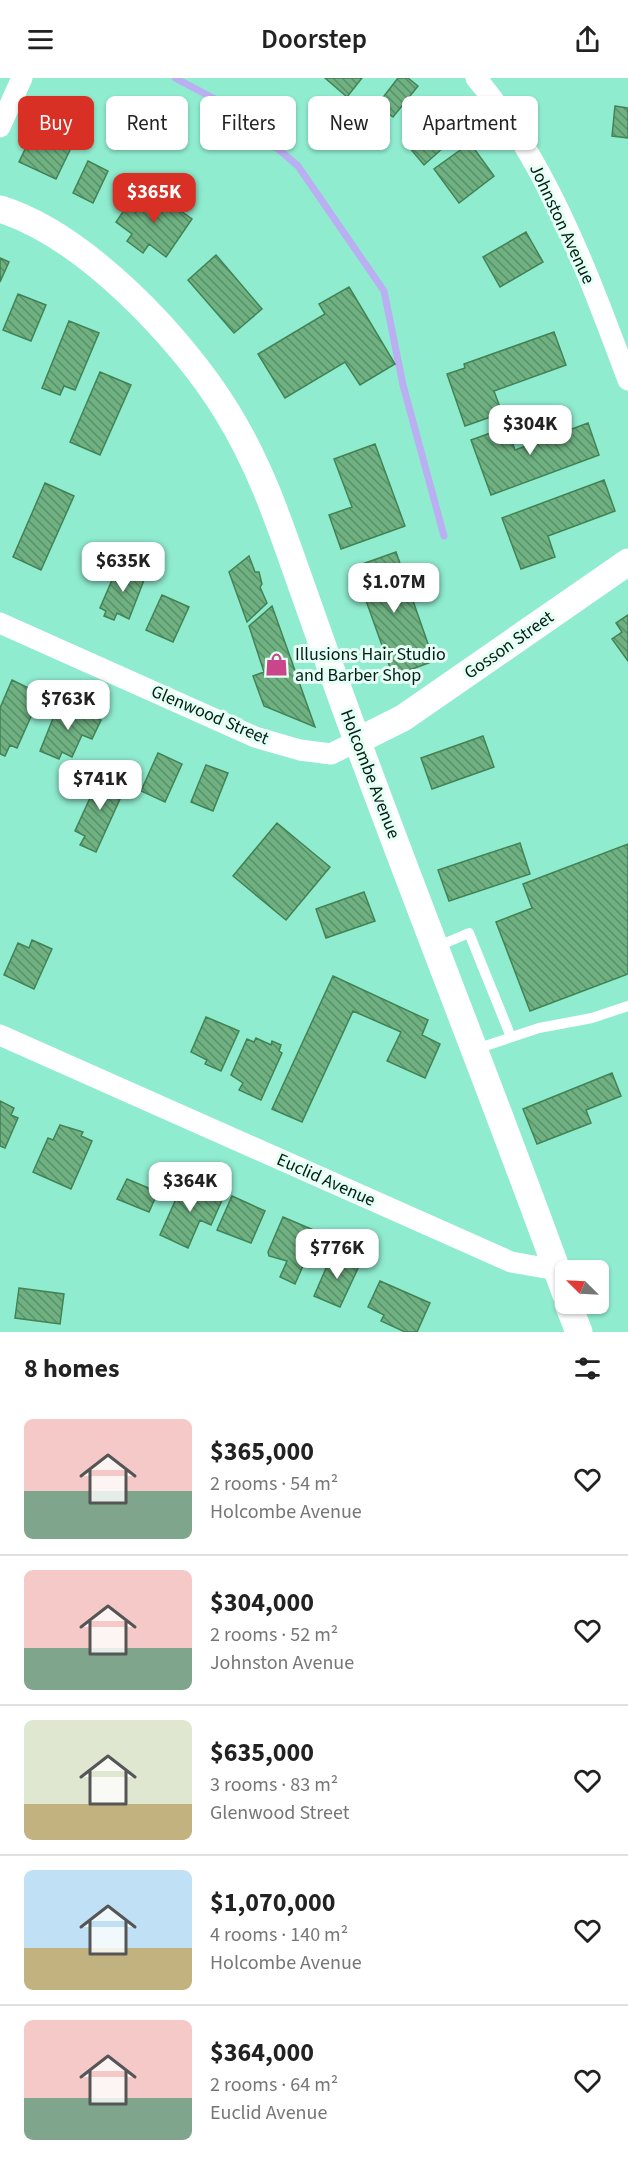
<!DOCTYPE html>
<meta charset="utf-8">
<style>
:root{--surface:#fff;--page:#f2f2f2;--text:#222;--muted:#767676;--line:#e0e0e0;--accent:#d93025}
body{margin:0;font-family:"Source Sans 3",sans-serif;background:var(--page);color:var(--text);height:100vh;display:flex;flex-direction:column;font-size:22px;white-space:nowrap}
*{box-sizing:border-box;margin:0}
p{font-size:20px;color:var(--muted)}
.icon{flex:none;width:33px;height:33px;fill:none;stroke:currentColor;stroke-width:2;stroke-linecap:round;stroke-linejoin:round}
.map{position:relative;height:1254px;overflow:hidden}
.details{display:flex;flex-direction:column;background:var(--surface);flex:1}
.details>*{flex:none}
.banner{position:absolute;left:18px;top:18px;width:592px;height:54px;display:flex;gap:12px}
.needle{width:39px;rotate:294deg}
.fabs{position:absolute;left:555px;top:1182px;display:grid;gap:12px}
.fabs a{display:grid;place-items:center;width:54px;height:54px;border-radius:9px;background:var(--surface);box-shadow:0 2px 4px #0004;font-size:30px}
.price{position:absolute;translate:-50% -51px;padding:0 14px;border-radius:12px;background:#fff;color:#222;font-size:20px;line-height:39px;filter:drop-shadow(0 2px 3px #0008)}
.price::after{content:'';position:absolute;left:50%;top:36px;width:18px;height:14px;margin-left:-9px;background:inherit;clip-path:polygon(0 0,100% 0,50% 100%)}
.price.current{background:var(--accent);color:#fff}
ul{padding:0;list-style:none}
li{display:flex;align-items:center;gap:18px;height:150px;padding:0 24px}
li+li{border-top:2px solid var(--line)}
li span{display:grid;place-items:center;flex:none;width:168px;height:120px;border-radius:9px;color:#555}
li>.icon{margin-inline-start:auto}
span .icon{width:72px;height:72px;fill:#fffc;stroke-width:1}
li b{font-size:26px}
h2{display:flex;justify-content:space-between;align-items:center;height:72px;padding:0 24px;font-size:26px}
.chip{padding:0 21px;border-radius:9px;background:var(--surface);box-shadow:0 2px 4px #0004;font-size:21px;line-height:54px}
.chip.current{background:var(--accent);color:#fff}
header{display:flex;justify-content:space-between;align-items:center;height:78px;padding:0 24px;background:var(--surface);font-size:27px;font-weight:600}
.map>svg:first-child{display:block}
.lines{fill:none;stroke-linecap:round;stroke-linejoin:round}
.stream{stroke:#baaff2;stroke-width:7}
.building{fill:url(#building-back-hatch);stroke:#428356;stroke-width:1.5}
.service{stroke:#fff;stroke-width:10}
.minor{stroke:#fff;stroke-width:21}
.tertiary{stroke:#fff;stroke-width:27}
.labels{text-anchor:middle;dominant-baseline:central;stroke-width:6;stroke-linejoin:round;paint-order:stroke}
.street-label{font-size:18px;fill:#021f17;stroke:#e5fff5}
.poi-label{font-size:18px;fill:#021f17;stroke:#e5fff5;text-anchor:start}
</style>
<header><svg class="icon" aria-label="menu" viewBox="0 0 24 24"><path d="M4 6h16M4 12h16M4 18h16"/></svg>Doorstep<svg class="icon" aria-label="share" viewBox="0 0 24 24"><path d="M12 15V3M7 8l5-5 5 5M5 13v7h14v-7"/></svg></header>
<div class="map">
<svg width="628" height="1254" viewBox="0 0 628 1254">
<defs>
<pattern id="building-back-hatch" width="6" height="6" patternUnits="userSpaceOnUse" patternTransform="scale(1.5)"><rect width="6" height="6" fill="#6fb181"/><path d="M-1 5l2 2M0 0l6 6M5-1l2 2" fill="none" stroke="#598f69"/></pattern>
</defs>
<rect width="100%" height="100%" fill="#90eccf"/>
<g class="lines">
<path class="stream" d="M175 0 228 28 298 88 384 213 403 307 444 458"/>
</g>
<path class="building" d="M325 0H362L347 19Z
M398 0H408L418 8 393 39 377 27Z
M438 22 464 51 424 87 404 63 431 39 426 33Z
M46 28 83 45 56 101 19 84Z
M615 28 628 30V60L612 58Z
M470 65 494 98 459 125 434 91Z
M88 83 108 93 93 125 73 115Z
M151 112 192 141 166 179 149 166 143 175 127 163 132 156 116 144 127 128 136 134Z
M526 154 543 184 500 209 483 179Z
M216 177 262 231 234 255 188 202Z
M0 180 9 184 0 204Z
M349 209 395 286 360 307 345 284 285 320 258 276 325 236 319 226Z
M18 216 46 227 31 263 3 252Z
M69 243 99 255 75 312 64 308 60 317 42 310Z
M554 254 566 287 494 313 502 335 465 348 447 296 465 290 464 286Z
M100 294 131 307 100 377 70 364Z
M588 345 599 377 491 417 471 362 507 349 515 372Z
M375 366 405 448 341 471 329 437 352 429 334 381Z
M604 402 615 433 548 458 555 479 521 491 502 440Z
M45 405 74 418 41 492 13 479Z
M396 474 434 583 393 598 354 489Z
M249 478 255 494H259L262 506 260 509 267 525 247 544 229 494Z
M122 486 146 497 129 541 117 535 114 542 104 538 106 533 100 530 116 493 119 494Z
M162 517 189 529 173 564 146 552Z
M272 528 315 649 264 628 253 598 264 594 249 548Z
M628 537V583L612 561 622 554 616 545Z
M12 602 41 616 17 670 10 667 5 678 0 676V630Z
M60 623 101 642 92 661 82 657 72 679 62 674 59 681 40 673Z
M483 658 494 689 432 711 421 680Z
M158 675 182 686 165 724 141 713Z
M206 687 228 695 213 733 191 724Z
M115 696 125 701 121 709 125 710 96 774 80 767 85 758 75 753 100 698 111 704Z
M277 745 330 789 286 842 233 798Z
M520 765 530 796 449 823 438 792Z
M628 766V896L530 933 496 844 532 830 523 806Z
M364 814 375 843 326 860 316 831Z
M32 862 52 871 34 911 4 897 18 865 29 870Z
M333 898 428 942 422 957 440 966 425 1000 387 983 401 954 353 933 302 1044 272 1031Z
M206 939 239 953 221 993 205 986 207 982 191 974Z
M256 960 271 967 272 963 281 967 279 973 282 975 261 1022 239 1012 243 1005 231 997 247 961 254 964Z
M612 995 621 1018 586 1032 591 1045 537 1066 523 1031Z
M0 1023 14 1030 11 1037 18 1040 5 1070 0 1068Z
M60 1047 83 1054 81 1058 92 1063 71 1111 33 1094 48 1060 53 1062Z
M127 1101 158 1114 149 1134 117 1121Z
M184 1103 223 1120 211 1147 200 1142 188 1170 160 1157Z
M232 1118 265 1133 251 1165 217 1152Z
M283 1139 318 1154 295 1206 280 1199 287 1183 269 1178 268 1174Z
M338 1176 360 1186 340 1229 314 1218 330 1181 335 1183Z
M380 1203 430 1225 417 1254H405L381 1243 384 1237 368 1229Z
M19 1210 64 1216 60 1246 15 1240Z"/>
<g class="lines">
<path class="service" d="M436 869 469 855 511 959
M476 971 539 950 592 940 628 928"/>
<path class="minor" d="M476 0C549 87 589 198 628 302
M0 49 22 0
M0 545 255 659 300 672 331 676 357 663
M0 957 511 1184 557 1192"/>
<path class="tertiary" d="M0 131C84 157 181 259 227 334 259 386 277 438 297 495 317 551 336 606 357 662 425 847 499 1031 566 1217
M357 663 403 640 628 484
M568 1226 579 1254"/>
</g>
<defs>
<symbol id="shop-bare" viewBox="-9 -9 18 18"><path d="M-5-2.5h2.3a2.7 3.5 0 0 1 5.4 0H5L5.5 6h-11ZM-1.5-2.5h3a1.5 2.3 0 0 0-3 0Z" fill="#ca468a" stroke="#e5fff5" stroke-width="2.5" paint-order="stroke"/></symbol>
</defs>
<g fill-rule="evenodd">
<use href="#shop-bare" x="260" y="570" width="33" height="33"/>
</g>
<g class="labels">
<g class="street-label">
<text transform="translate(562 146) rotate(65)">Johnston Avenue</text>
<text transform="translate(509 567) rotate(-35)">Gosson Street</text>
<text transform="translate(210 637) rotate(23)">Glenwood Street</text>
<text transform="translate(370 696) rotate(69)">Holcombe Avenue</text>
<text transform="translate(326 1102) rotate(24)">Euclid Avenue</text>
</g>
<g class="poi-label">
<text x="295" y="576">Illusions Hair Studio<tspan x="295" dy="21">and Barber Shop</tspan></text>
</g>
</g>
</svg>
<div class="fabs">
<a><svg class="needle" viewBox="-14 -14 28 28"><path d="M0-13l5 13h-10z" fill="#e53935"/><path d="M0 13l5-13h-10z" fill="#767676"/></svg></a>
</div>
<b class="price current" style="left:154px;top:146px">$365K</b>
<b class="price" style="left:530px;top:378px">$304K</b>
<b class="price" style="left:123px;top:515px">$635K</b>
<b class="price" style="left:394px;top:536px">$1.07M</b>
<b class="price" style="left:68px;top:653px">$763K</b>
<b class="price" style="left:100px;top:733px">$741K</b>
<b class="price" style="left:190px;top:1135px">$364K</b>
<b class="price" style="left:337px;top:1202px">$776K</b>
<div class="banner">
<a class="chip current">Buy</a>
<a class="chip">Rent</a>
<a class="chip">Filters</a>
<a class="chip">New</a>
<a class="chip">Apartment</a>
</div>
</div>
<section class="details">
<h2>8 homes<svg class="icon" aria-label="filters" viewBox="0 0 24 24"><path d="M4 7h16M4 17h16"/><circle cx="9" cy="7" r="2"/><circle cx="15" cy="17" r="2"/></svg></h2>
<ul>
<li><span style="background:linear-gradient(#f6c9c9 60%,#7fa58c 0)"><svg class="icon" aria-label="home" viewBox="0 0 24 24"><path d="M3 11l9-7 9 7M6 9v11h12V9"/></svg></span><div><b>$365,000</b><p>2 rooms · 54 m²</p><p>Holcombe Avenue</p></div><svg class="icon" aria-label="heart" viewBox="0 0 24 24"><path d="M12 20l-8-8c-3-5 5-10 8-4 3-6 11-1 8 4z"/></svg></li>
<li><span style="background:linear-gradient(#f6c9c9 65%,#7fa58c 0)"><svg class="icon" aria-label="home" viewBox="0 0 24 24"><path d="M3 11l9-7 9 7M6 9v11h12V9"/></svg></span><div><b>$304,000</b><p>2 rooms · 52 m²</p><p>Johnston Avenue</p></div><svg class="icon" aria-label="heart" viewBox="0 0 24 24"><path d="M12 20l-8-8c-3-5 5-10 8-4 3-6 11-1 8 4z"/></svg></li>
<li><span style="background:linear-gradient(#dfe7d0 70%,#c2b280 0)"><svg class="icon" aria-label="home" viewBox="0 0 24 24"><path d="M3 11l9-7 9 7M6 9v11h12V9"/></svg></span><div><b>$635,000</b><p>3 rooms · 83 m²</p><p>Glenwood Street</p></div><svg class="icon" aria-label="heart" viewBox="0 0 24 24"><path d="M12 20l-8-8c-3-5 5-10 8-4 3-6 11-1 8 4z"/></svg></li>
<li><span style="background:linear-gradient(#bfe0f5 65%,#c2b280 0)"><svg class="icon" aria-label="home" viewBox="0 0 24 24"><path d="M3 11l9-7 9 7M6 9v11h12V9"/></svg></span><div><b>$1,070,000</b><p>4 rooms · 140 m²</p><p>Holcombe Avenue</p></div><svg class="icon" aria-label="heart" viewBox="0 0 24 24"><path d="M12 20l-8-8c-3-5 5-10 8-4 3-6 11-1 8 4z"/></svg></li>
<li><span style="background:linear-gradient(#f6c9c9 65%,#7fa58c 0)"><svg class="icon" aria-label="home" viewBox="0 0 24 24"><path d="M3 11l9-7 9 7M6 9v11h12V9"/></svg></span><div><b>$364,000</b><p>2 rooms · 64 m²</p><p>Euclid Avenue</p></div><svg class="icon" aria-label="heart" viewBox="0 0 24 24"><path d="M12 20l-8-8c-3-5 5-10 8-4 3-6 11-1 8 4z"/></svg></li>
</ul>
</section>
